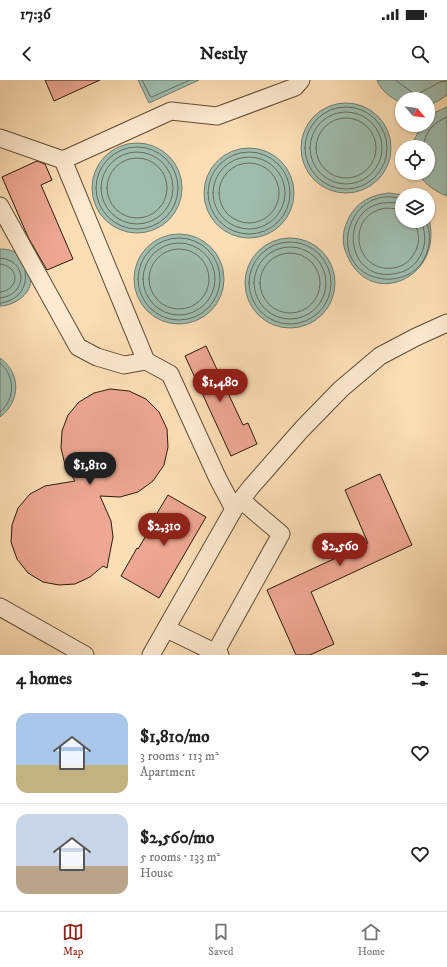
<!DOCTYPE html>
<meta charset="utf-8">
<style>
:root{--surface:#fff;--page:#f2f2f2;--text:#222;--muted:#767676;--line:#e0e0e0;--accent:#8f2418}
body{margin:0;font-family:"IM FELL DW Pica",serif;background:var(--page);color:var(--text);height:100vh;display:flex;flex-direction:column;font-size:15px;white-space:nowrap}
*{box-sizing:border-box;margin:0}
p{font-size:13px;color:var(--muted)}
.icon{flex:none;width:22px;height:22px;fill:none;stroke:currentColor;stroke-width:2;stroke-linecap:round;stroke-linejoin:round}
.map{position:relative;height:575px;overflow:hidden}
.side{display:flex;flex-direction:column;background:var(--surface);flex:1}
.side>*{flex:none}
.needle{width:26px;rotate:118deg}
.tools{position:absolute;left:395px;top:12px;display:grid;gap:8px}
.tools a{display:grid;place-items:center;width:40px;height:40px;border-radius:50%;background:var(--surface);box-shadow:0 1px 3px #0004;font-size:20px}
.price{position:absolute;translate:-50% -34px;padding:0 9px;border-radius:14px;background:var(--accent);color:#fff;font-size:13px;line-height:26px;filter:drop-shadow(0 1px 2px #0008)}
.price::after{content:'';position:absolute;left:50%;top:24px;width:12px;height:9px;margin-left:-6px;background:inherit;clip-path:polygon(0 0,100% 0,50% 100%)}
.price.on{background:#222;color:#fff}
ul{padding:0;list-style:none}
li{display:flex;align-items:center;gap:12px;height:100px;padding:0 16px}
li+li{border-top:1px solid var(--line)}
li span{display:grid;place-items:center;flex:none;width:112px;height:80px;border-radius:12px;color:#555}
li>.icon{margin-inline-start:auto}
span .icon{width:48px;height:48px;fill:#fffc;stroke-width:1}
li b{font-size:17px}
h2{display:flex;justify-content:space-between;align-items:center;height:48px;padding:0 16px;font-size:17px}
.status{display:flex;justify-content:space-between;align-items:center;height:28px;padding:0 20px;background:var(--surface);direction:ltr}
.status svg{height:11px;fill:currentColor}
header{display:flex;justify-content:space-between;align-items:center;height:52px;padding:0 16px;background:var(--surface);font-size:18px;font-weight:700}
.tabs{display:flex;justify-content:space-around;align-items:center;height:56px;border-top:1px solid var(--line);background:var(--surface);font-size:11px;color:var(--muted)}
.tabs a{display:grid;justify-items:center;gap:2px}
.tabs .on{color:var(--accent)}
.map>svg:first-child{display:block}
.water{fill:#9fbcaf;stroke:#717c6d}
.lines{fill:none;stroke-linecap:round;stroke-linejoin:round}
.shore{stroke:#666c5c;stroke-width:1}
.building{fill:#eea792;stroke:#2c1c0a}
.minor-casing{stroke:#604c35;stroke-width:19}
.minor{stroke:#fdead0;stroke-width:17}
</style>
<div class="status"><b>17:36</b><svg viewBox="0 0 49 12"><path d="M0 12V9h3v3zM5 12V6h3v6zM10 12V3h3v9zM15 12V0h3v12zM26 1h20v11H26zM47 4h2v5h-2z"/></svg></div>
<header><svg class="icon" aria-label="back" viewBox="0 0 24 24"><path d="M15 5l-7 7 7 7"/></svg>Nestly<svg class="icon" aria-label="search" viewBox="0 0 24 24"><circle cx="10" cy="10" r="6"/><path d="M15 15l6 6"/></svg></header>
<div class="map">
<svg width="447" height="575" viewBox="0 0 447 575">
<rect width="100%" height="100%" fill="#fcdeb6"/>
<filter id="stains"><feTurbulence type="fractalNoise" baseFrequency=".005" numOctaves="4"/><feColorMatrix values="0 0 0 0 .2 0 0 0 0 .09 0 0 0 0 .02 0 0 0 .5 -.17"/></filter>
<radialGradient id="worn" r=".72"><stop offset=".6" stop-color="#630" stop-opacity="0"/><stop offset="1" stop-color="#630" stop-opacity=".3"/></radialGradient>
<path class="water" d="M138 0H199L149 23Z
M377 0H447V15L440 20 430 25H428V19H402V23C391 18 381 11 377 0Z
M301 68a45 45 0 1 1 90 0a45 45 0 1 1-90 0Z
M447 27V116C435 111 425 105 418 93H428V67H414V60L422 45H428V38L436 32Z
M92 108a45 45 0 1 1 90 0a45 45 0 1 1-90 0Z
M204 113a45 45 0 1 1 90 0a45 45 0 1 1-90 0Z
M389 113 402 115V141H428V135C447 198 370 231 347 175 342 165 342 153 347 142 354 124 369 115 389 113Z
M134 199a45 45 0 1 1 90 0a45 45 0 1 1-90 0Z
M245 203a45 45 0 1 1 90 0a45 45 0 1 1-90 0Z
M0 169C14 169 19 173 24 185 26 189 29 193 30 197 34 213 14 226 0 226Z
M0 278C21 293 21 321 0 337Z"/>
<g class="lines">
<path class="shore" d="M142 0 150 16 152 17 190 0
M395 0 416 15 440 2 447 1
M305 68a41 41 0 1 1 82 0a41 41 0 1 1-82 0Z
M310 68a36 36 0 1 1 72 0a36 36 0 1 1-72 0Z
M316 68a30 30 0 1 1 60 0a30 30 0 1 1-60 0Z
M96 108a41 41 0 1 1 82 0a41 41 0 1 1-82 0Z
M423 67C425 52 433 43 447 37
M208 113a41 41 0 1 1 82 0a41 41 0 1 1-82 0Z
M101 108a36 36 0 1 1 72 0a36 36 0 1 1-72 0Z
M213 113a36 36 0 1 1 72 0a36 36 0 1 1-72 0Z
M107 108a30 30 0 1 1 60 0a30 30 0 1 1-60 0Z
M219 113a30 30 0 1 1 60 0a30 30 0 1 1-60 0Z
M402 119C351 103 326 177 371 196 378 198 385 200 392 199 403 198 414 193 421 184 430 171 432 156 426 141
M402 124C337 110 340 202 393 194 402 193 411 189 417 181 426 169 427 155 421 141
M402 130C395 129 388 127 381 129 345 139 356 193 393 188 400 187 407 184 411 178 421 166 420 154 414 141
M138 199a41 41 0 1 1 82 0a41 41 0 1 1-82 0Z
M249 203a41 41 0 1 1 82 0a41 41 0 1 1-82 0Z
M143 199a36 36 0 1 1 72 0a36 36 0 1 1-72 0Z
M254 203a36 36 0 1 1 72 0a36 36 0 1 1-72 0Z
M149 199a30 30 0 1 1 60 0a30 30 0 1 1-60 0Z
M260 203a30 30 0 1 1 60 0a30 30 0 1 1-60 0Z
M0 178C28 180 28 215 0 218
M0 184C20 186 20 210 0 212
M0 223C17 221 28 209 25 191
M0 283C15 295 16 319 0 332"/>
</g>
<path class="building" d="M45 0H100L54 21Z
M37 81 45 84 52 100 41 105 73 179 47 190 28 157 2 97Z
M206 266 243 345 248 343 257 364 231 376 185 276Z
M110 309 129 311 146 319 159 332 167 349 168 367 164 385 153 401 138 412 120 417 100 416 111 441 113 457 107 488 103 486 90 497 75 504 59 505 43 502 28 493 17 479 11 462 12 445 18 428 30 414 45 406 75 401 65 385 61 368 62 351 68 335 79 322 94 313Z
M380 394 412 465 311 512 334 564 310 575H296L267 510 368 463 345 410Z
M168 415 206 437 159 518 121 496 137 468 138 469 153 444 151 443Z"/>
<g class="lines">
<defs>
<path id="minor" d="M0 58 63 80 171 31 217 36 295 7 301 0
M63 80 146 281 170 294 218 399 234 429
M0 126 78 267 97 277 124 285 146 281
M0 527 85 575
M167 549 220 575
M215 573 281 454 241 420
M151 575 234 429 251 407 302 349 341 309 380 276 416 257 447 243"/>
</defs>
<use href="#minor" class="minor-casing"/>
<use href="#minor" class="minor"/>
</g>
<rect width="100%" height="100%" filter="url(#stains)"/>
<rect width="100%" height="100%" fill="url(#worn)"/>
</svg>
<div class="tools">
<a><svg class="needle" viewBox="-14 -14 28 28"><path d="M0-13l5 13h-10z" fill="#e53935"/><path d="M0 13l5-13h-10z" fill="#767676"/></svg></a>
<a><svg class="icon" aria-label="locate" viewBox="0 0 24 24"><circle cx="12" cy="12" r="6"/><path d="M12 2v4M12 18v4M2 12h4M18 12h4"/></svg></a>
<a><svg class="icon" aria-label="layers" viewBox="0 0 24 24"><path d="M12 4l9 5-9 5-9-5zM3 14l9 5 9-5"/></svg></a>
</div>
<b class="price" style="left:220px;top:323px">$1,480</b>
<b class="price on" style="left:90px;top:406px">$1,810</b>
<b class="price" style="left:164px;top:467px">$2,310</b>
<b class="price" style="left:340px;top:487px">$2,560</b>
</div>
<section class="side">
<h2>4 homes<svg class="icon" aria-label="filters" viewBox="0 0 24 24"><path d="M4 7h16M4 17h16"/><circle cx="9" cy="7" r="2"/><circle cx="15" cy="17" r="2"/></svg></h2>
<ul>
<li><span style="background:linear-gradient(#a9c7e8 65%,#c2b280 0)"><svg class="icon" aria-label="home" viewBox="0 0 24 24"><path d="M3 11l9-7 9 7M6 9v11h12V9"/></svg></span><div><b>$1,810/mo</b><p>3 rooms · 113 m²</p><p>Apartment</p></div><svg class="icon" aria-label="heart" viewBox="0 0 24 24"><path d="M12 20l-8-8c-3-5 5-10 8-4 3-6 11-1 8 4z"/></svg></li>
<li><span style="background:linear-gradient(#c9d6e8 65%,#b9a48a 0)"><svg class="icon" aria-label="home" viewBox="0 0 24 24"><path d="M3 11l9-7 9 7M6 9v11h12V9"/></svg></span><div><b>$2,560/mo</b><p>5 rooms · 133 m²</p><p>House</p></div><svg class="icon" aria-label="heart" viewBox="0 0 24 24"><path d="M12 20l-8-8c-3-5 5-10 8-4 3-6 11-1 8 4z"/></svg></li>
</ul>
</section>
<nav class="tabs">
<a class="on"><svg class="icon" aria-label="map" viewBox="0 0 24 24"><path d="M3 6l6-2 6 2 6-2v14l-6 2-6-2-6 2zM9 4v14M15 6v14"/></svg>Map</a>
<a><svg class="icon" aria-label="saved" viewBox="0 0 24 24"><path d="M7 4h10v16l-5-4-5 4z"/></svg>Saved</a>
<a><svg class="icon" aria-label="home" viewBox="0 0 24 24"><path d="M3 11l9-7 9 7M6 9v11h12V9"/></svg>Home</a>
</nav>
